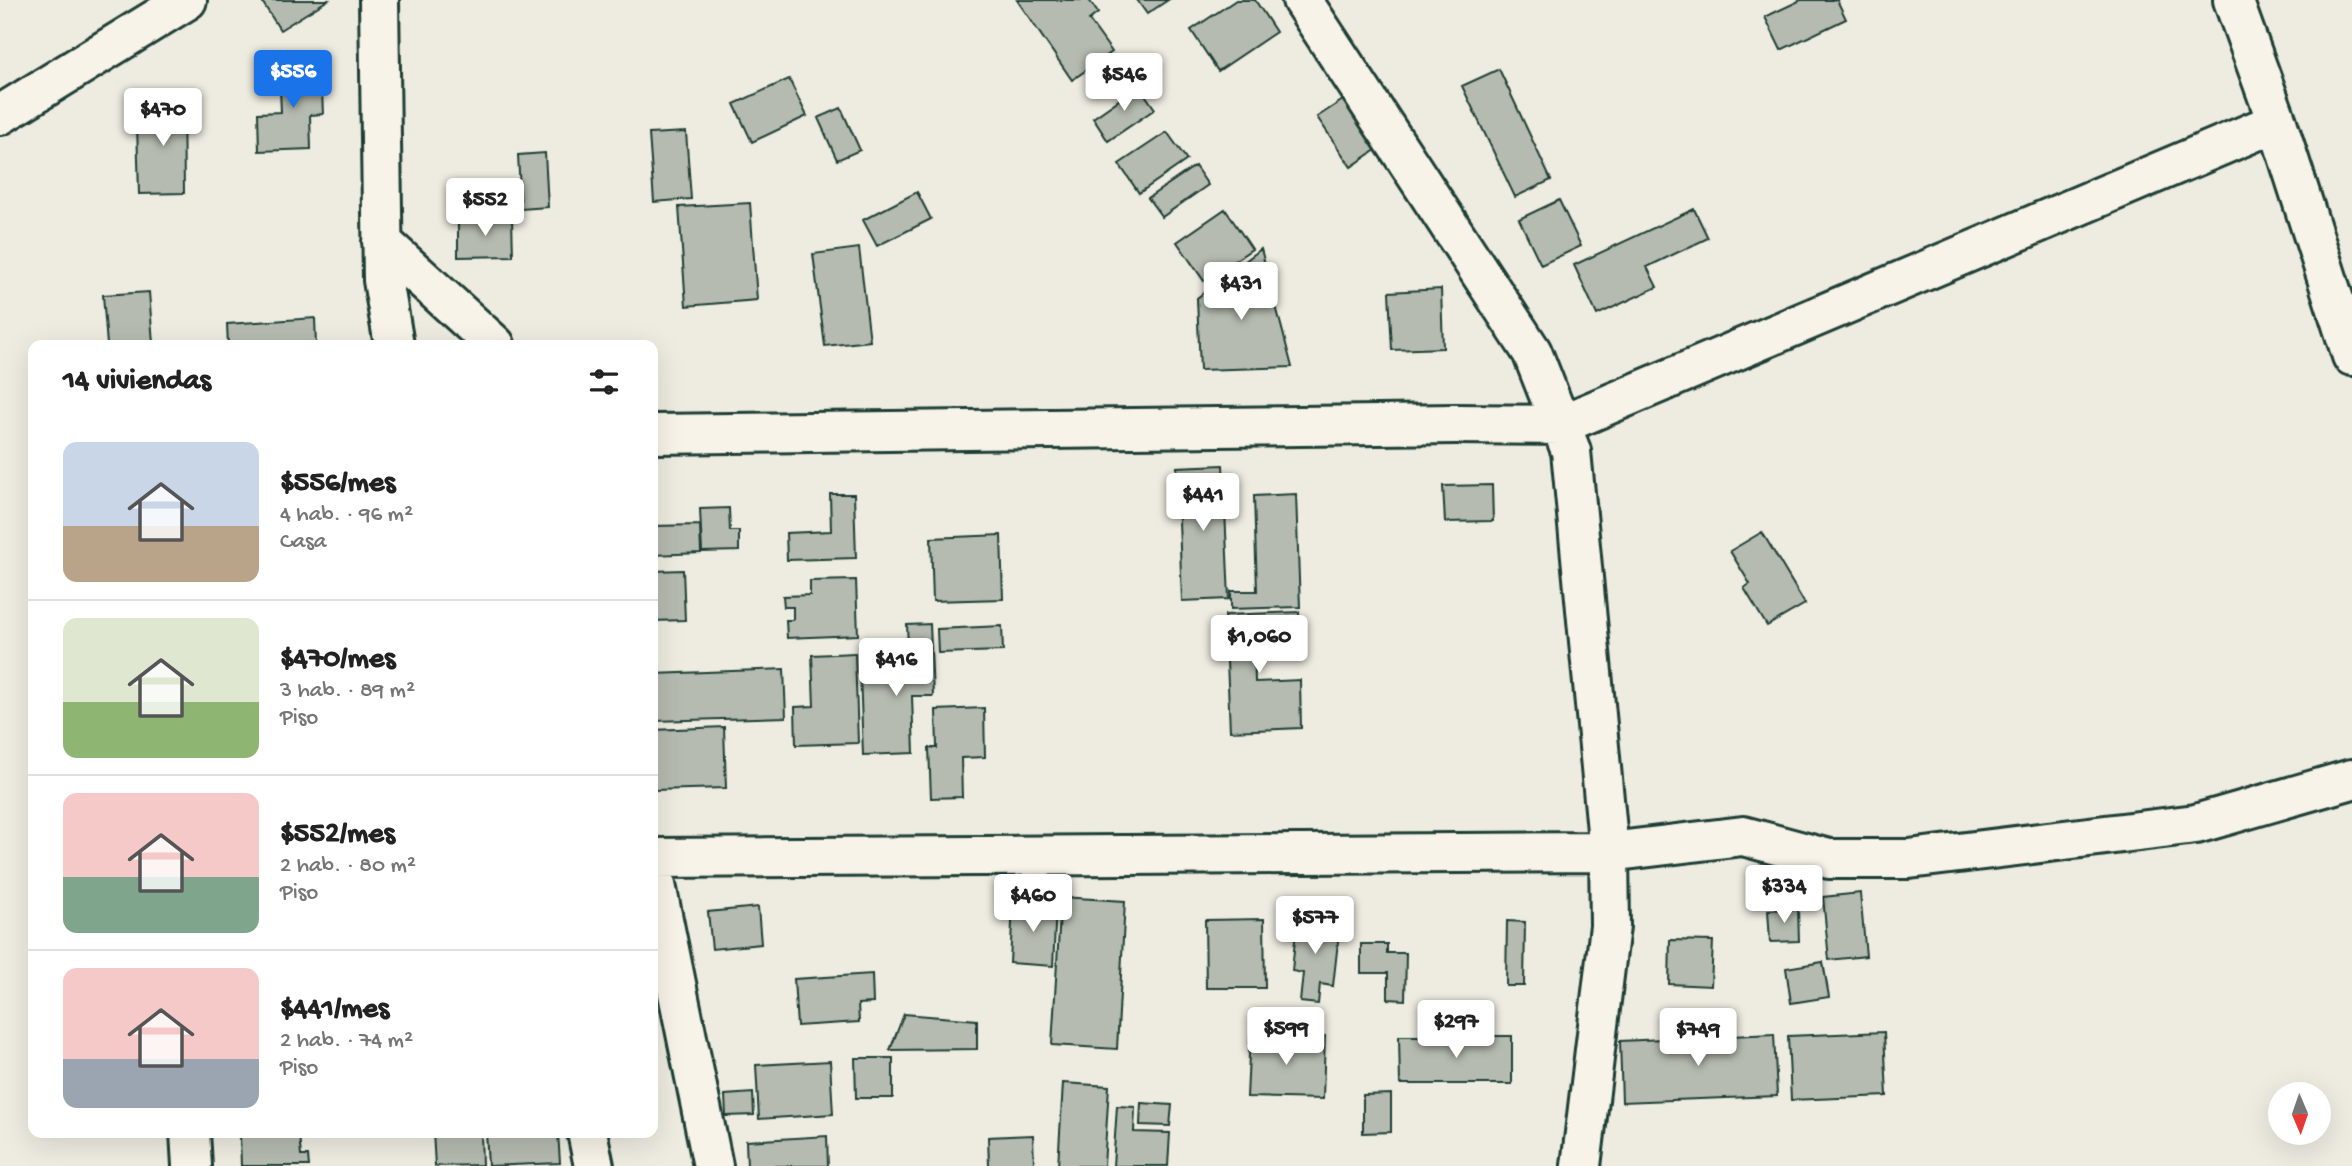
<!DOCTYPE html>
<html lang="es">
<meta charset="utf-8">
<style>
:root{--surface:#fff;--page:#f6f6f6;--text:#222;--muted:#767676;--line:#e0e0e0;--accent:#1a73e8}
body{margin:0;font-family:"Gochi Hand",sans-serif;background:var(--page);color:var(--text);height:100vh;display:flex;flex-direction:column;font-size:26px;white-space:nowrap}
*{box-sizing:border-box;margin:0}
p{font-size:23px;color:var(--muted)}
.icon{flex:none;width:38px;height:38px;fill:none;stroke:currentColor;stroke-width:2;stroke-linecap:round;stroke-linejoin:round}
.map{position:relative;flex:1;overflow:hidden}
.details{position:absolute;left:28px;top:340px;width:630px;height:798px;display:flex;flex-direction:column;background:var(--surface);border-radius:14px;box-shadow:0 7px 28px #0002}
.details>*{flex:none}
.needle{width:46px;rotate:178deg}
.fabs{position:absolute;left:2268px;top:1082px;display:grid;gap:14px}
.fabs a{display:grid;place-items:center;width:63px;height:63px;border-radius:50%;background:var(--surface);box-shadow:0 7px 28px #0002;font-size:35px}
.price{position:absolute;translate:-50% -60px;padding:0 16px;border-radius:7px;background:#fff;color:#222;font-size:23px;line-height:46px;filter:drop-shadow(0 2px 4px #0008)}
.price::after{content:'';position:absolute;left:50%;top:42px;width:21px;height:16px;margin-left:-10px;background:inherit;clip-path:polygon(0 0,100% 0,50% 100%)}
.price.active{background:var(--accent);color:#fff}
ul{padding:0;list-style:none}
li{display:flex;align-items:center;gap:21px;height:175px;padding:0 35px}
li+li{border-top:2px solid var(--line)}
li span{display:grid;place-items:center;flex:none;width:196px;height:140px;border-radius:14px;color:#555}
li>.icon{margin-inline-start:auto}
span .icon{width:84px;height:84px;fill:#fffc;stroke-width:1}
li b{font-size:30px}
h2{display:flex;justify-content:space-between;align-items:center;height:84px;padding:0 35px;font-size:30px}
.map>svg:first-child{display:block}
.building{fill:#b5bbb0;stroke:#1f3d34;stroke-width:2}
.lines{fill:none;stroke-linecap:round;stroke-linejoin:round}
.minor-casing{stroke:#1f3d34;stroke-width:44}
.minor{stroke:#f7f3e8;stroke-width:38}
</style>
<div class="map">
<svg width="2352" height="1166" viewBox="0 0 2352 1166">
<rect width="100%" height="100%" fill="#eeece1"/>
<filter id="ink" filterUnits="userSpaceOnUse"><feTurbulence type="fractalNoise" baseFrequency=".0143" numOctaves="2"/><feDisplacementMap in="SourceGraphic" scale="14" xChannelSelector="R" yChannelSelector="G"/><feConvolveMatrix kernelMatrix="1 2 1 2 8 2 1 2 1" color-interpolation-filters="sRGB"/></filter>
<g filter="url(#ink)">
<path class="building" d="M261 0H328L280 30Z
M1017 0H1089L1098 13 1089 20 1112 52 1072 80Z
M1137 0H1168L1147 14Z
M1236 0H1255L1276 32 1218 71 1191 30Z
M1801 0H1837L1846 19 1781 50 1765 17Z
M321 66 323 114 310 115 311 149 259 151 258 113 281 112 279 67Z
M1499 69 1551 180 1515 197 1462 86Z
M789 79 807 116 752 142 734 104Z
M1139 86 1155 109 1108 141 1093 118Z
M183 92 184 193 139 194 137 125 157 124 156 93Z
M1349 96 1383 145 1351 167 1317 117Z
M841 108 860 150 837 160 818 118Z
M686 132 691 199 654 202 649 134Z
M1167 132 1187 160 1139 193 1119 164Z
M545 153 548 207 521 209 518 155Z
M1195 166 1208 185 1162 217 1148 198Z
M917 192 931 219 877 246 863 220Z
M1559 200 1581 246 1541 265 1519 219Z
M750 203 757 300 686 306 679 207Z
M1225 209 1252 249 1204 281 1177 242Z
M1694 209 1708 238 1647 267 1657 287 1597 315 1574 265Z
M512 218 513 256 458 257V219Z
M859 248 870 341 825 346 813 254Z
M1261 249 1292 367 1200 370 1197 298Z
M1441 289 1443 348 1392 350 1389 292Z
M149 292 153 343 107 345 103 295Z
M315 318 316 345H228L227 324Z
M1223 465 1229 599 1182 601 1177 467Z
M1492 485 1493 521 1445 522 1443 486Z
M830 494H854L856 558 787 560 786 533 831 531Z
M1296 494 1300 607 1231 609V591H1257L1254 496Z
M729 508 730 531H739V551L702 552 700 509Z
M700 525 701 553 653 555V526Z
M1762 532 1805 604 1767 626 1744 588 1750 584 1730 551Z
M1001 535 1003 599 933 601 931 538Z
M683 570 685 620 653 621V571Z
M856 580 858 635 787 638 786 620H793V607H784L783 596 810 595V581Z
M1299 612 1300 635 1254 637 1255 682 1300 680 1301 728 1230 731 1225 615Z
M930 624 933 696H912L914 753 863 755 860 671 909 669 907 625Z
M1002 626 1003 651 938 653 937 629Z
M855 653 858 743 796 745 795 707 814 706 812 655Z
M784 669 786 717 655 721V710L653 711 654 674Z
M984 708 985 757 961 758 962 797 931 798 929 748H937L936 710Z
M724 727 726 788 653 790V730Z
M1860 893 1866 956 1829 960 1823 897Z
M1061 897 1125 901 1117 1049 1052 1045Z
M1013 903 1056 906 1053 966 1010 963Z
M758 907 761 944 712 949 708 912Z
M1798 909 1799 941 1770 942 1768 910Z
M1264 919 1265 988H1206L1205 920Z
M1297 919 1340 924 1333 986 1320 984 1318 1004 1300 1002 1303 973 1292 971Z
M1507 921 1525 922 1524 986H1506Z
M1670 940 1713 941 1711 986 1669 984Z
M1361 944H1387V953H1406L1405 1000 1388 999V973H1361Z
M1823 962 1829 997 1791 1003 1786 968Z
M872 974 873 1003 858 1004 859 1022 797 1026 794 979Z
M904 1014 977 1020V1049L890 1050Z
M1884 1032 1887 1096 1791 1100 1788 1036Z
M1250 1034 1282 1035 1281 1044H1295L1296 1035 1325 1036 1323 1099 1247 1097Z
M1774 1034 1777 1096 1622 1102 1620 1041Z
M1399 1036H1512V1084H1400Z
M855 1058H893V1098H856Z
M830 1061 833 1114 759 1119 756 1065Z
M1063 1083 1109 1086 1104 1166H1058Z
M753 1093 754 1115 726 1116 725 1095Z
M1391 1094V1132L1363 1133V1095Z
M1141 1103 1172 1105 1170 1126 1140 1125Z
M1117 1106 1135 1107 1134 1132 1170 1133 1168 1166H1113Z
M433 1132H481L482 1165 435 1166Z
M486 1132H558L560 1163 488 1166Z
M299 1134 301 1156H308L309 1166H241L240 1136Z
M1033 1135 1034 1166H989L988 1137Z
M827 1136 828 1166H747L746 1141Z"/>
<g class="lines">
<defs>
<path id="minor" d="M379 0 383 280 394 345
M1302 0 1532 352 1571 451 1609 852 1610 926 1581 1166
M2233 0 2277 122 2352 356
M0 115 187 0
M382 242 495 345
M653 434 1455 424 1560 425 2277 122
M653 858 1609 852 1743 836 1829 859H1909L2196 824 2352 779
M653 870 713 1166
M190 1132 192 1166
M587 1132 594 1166"/>
</defs>
<use href="#minor" class="minor-casing"/>
<use href="#minor" class="minor"/>
</g>
</g>
</svg>
<div class="fabs">
<a><svg class="needle" viewBox="-14 -14 28 28"><path d="M0-13l5 13h-10z" fill="#e53935"/><path d="M0 13l5-13h-10z" fill="#767676"/></svg></a>
</div>
<b class="price active" style="left:293px;top:110px">$556</b>
<b class="price" style="left:1124px;top:113px">$546</b>
<b class="price" style="left:163px;top:148px">$470</b>
<b class="price" style="left:485px;top:238px">$552</b>
<b class="price" style="left:1241px;top:322px">$431</b>
<b class="price" style="left:1203px;top:533px">$441</b>
<b class="price" style="left:1259px;top:675px">$1,060</b>
<b class="price" style="left:896px;top:698px">$416</b>
<b class="price" style="left:1784px;top:925px">$334</b>
<b class="price" style="left:1033px;top:934px">$460</b>
<b class="price" style="left:1315px;top:956px">$577</b>
<b class="price" style="left:1456px;top:1060px">$297</b>
<b class="price" style="left:1286px;top:1067px">$599</b>
<b class="price" style="left:1698px;top:1068px">$749</b>
<section class="details">
<h2>14 viviendas<svg class="icon" aria-label="filters" viewBox="0 0 24 24"><path d="M4 7h16M4 17h16"/><circle cx="9" cy="7" r="2"/><circle cx="15" cy="17" r="2"/></svg></h2>
<ul>
<li><span style="background:linear-gradient(#c9d6e8 60%,#b9a48a 0)"><svg class="icon" aria-label="home" viewBox="0 0 24 24"><path d="M3 11l9-7 9 7M6 9v11h12V9"/></svg></span><div><b>$556/mes</b><p>4 hab. · 96 m²</p><p>Casa</p></div></li>
<li><span style="background:linear-gradient(#dfe7d0 60%,#8fb573 0)"><svg class="icon" aria-label="home" viewBox="0 0 24 24"><path d="M3 11l9-7 9 7M6 9v11h12V9"/></svg></span><div><b>$470/mes</b><p>3 hab. · 89 m²</p><p>Piso</p></div></li>
<li><span style="background:linear-gradient(#f6c9c9 60%,#7fa58c 0)"><svg class="icon" aria-label="home" viewBox="0 0 24 24"><path d="M3 11l9-7 9 7M6 9v11h12V9"/></svg></span><div><b>$552/mes</b><p>2 hab. · 80 m²</p><p>Piso</p></div></li>
<li><span style="background:linear-gradient(#f6c9c9 65%,#9aa5b1 0)"><svg class="icon" aria-label="home" viewBox="0 0 24 24"><path d="M3 11l9-7 9 7M6 9v11h12V9"/></svg></span><div><b>$441/mes</b><p>2 hab. · 74 m²</p><p>Piso</p></div></li>
</ul>
</section>
</div>
